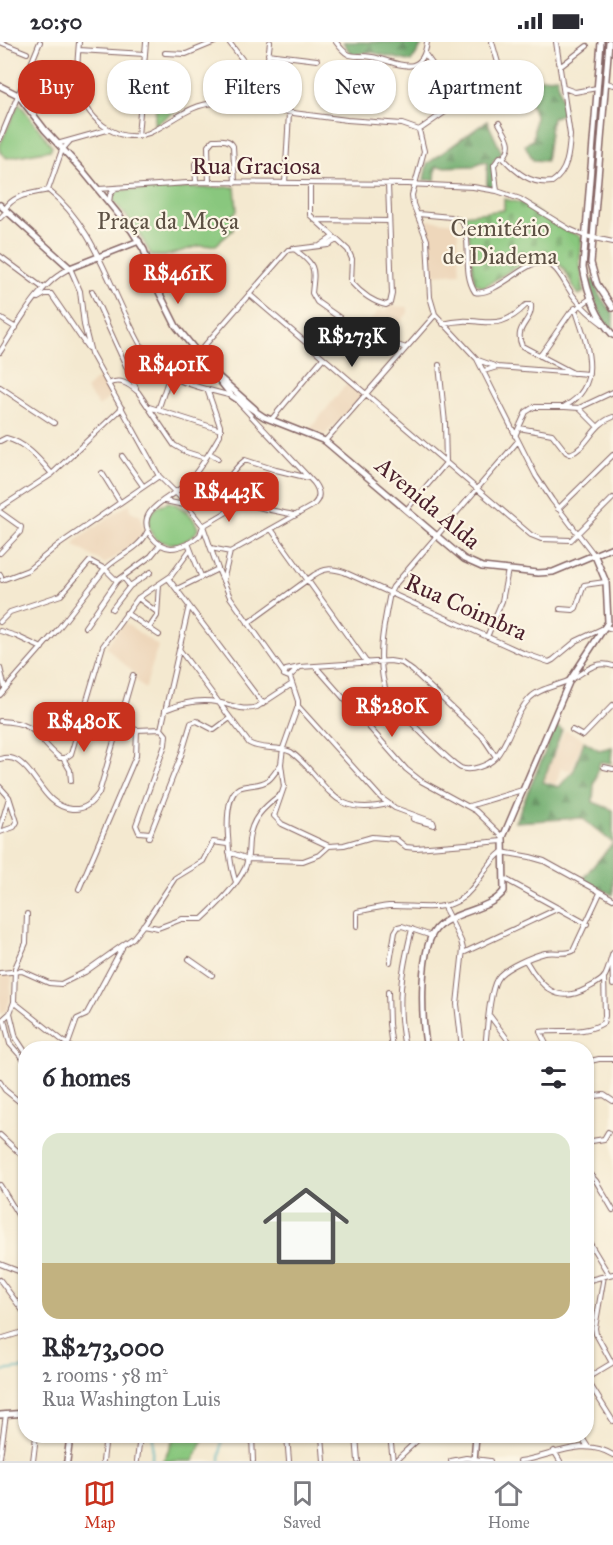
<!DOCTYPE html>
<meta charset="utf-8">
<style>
:root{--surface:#fff;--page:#f2f2f3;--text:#2b2b33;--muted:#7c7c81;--line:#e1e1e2;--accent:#c8321e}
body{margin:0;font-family:"IM FELL Great Primer",serif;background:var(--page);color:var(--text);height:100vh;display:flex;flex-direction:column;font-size:22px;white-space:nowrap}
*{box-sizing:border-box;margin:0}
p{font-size:20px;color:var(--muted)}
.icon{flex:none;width:33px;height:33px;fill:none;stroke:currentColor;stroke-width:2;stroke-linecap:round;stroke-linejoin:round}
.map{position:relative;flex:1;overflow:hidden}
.drawer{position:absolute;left:18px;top:999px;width:576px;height:402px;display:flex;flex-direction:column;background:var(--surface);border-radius:24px;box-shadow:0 2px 4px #0004}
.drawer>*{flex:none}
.banner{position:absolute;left:18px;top:18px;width:578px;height:54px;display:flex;gap:12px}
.price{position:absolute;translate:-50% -51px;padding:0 14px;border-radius:12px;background:var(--accent);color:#fff;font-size:20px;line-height:39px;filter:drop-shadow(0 2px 3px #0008)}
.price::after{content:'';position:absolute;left:50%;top:36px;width:18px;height:14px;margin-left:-9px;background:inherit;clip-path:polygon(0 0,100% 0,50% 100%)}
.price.on{background:#222;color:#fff}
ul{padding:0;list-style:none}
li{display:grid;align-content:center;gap:12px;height:318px;padding:0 24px}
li+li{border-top:2px solid var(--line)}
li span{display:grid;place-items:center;height:186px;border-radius:18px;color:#555}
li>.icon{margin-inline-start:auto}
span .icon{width:108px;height:108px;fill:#fffc;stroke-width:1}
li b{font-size:26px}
h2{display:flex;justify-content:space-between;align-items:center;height:72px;padding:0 24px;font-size:26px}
.pill{padding:0 21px;border-radius:24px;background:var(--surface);box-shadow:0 2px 4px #0004;font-size:21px;line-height:54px}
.pill.on{background:var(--accent);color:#fff}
.status{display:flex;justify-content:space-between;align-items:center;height:42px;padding:0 30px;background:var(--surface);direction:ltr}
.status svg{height:16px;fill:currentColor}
.tabs{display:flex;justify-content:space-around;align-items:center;height:84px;border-top:2px solid var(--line);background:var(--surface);font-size:16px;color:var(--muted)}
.tabs a{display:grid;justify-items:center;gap:3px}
.tabs .on{color:var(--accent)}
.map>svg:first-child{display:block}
.built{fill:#eed7bb}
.grass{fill:url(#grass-tufts);stroke:#6a7354;stroke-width:1.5}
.forest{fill:url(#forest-firs);stroke:#5c664c;stroke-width:1.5}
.cemetery{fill:url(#cemetery-stones);stroke:#6a7354;stroke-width:1.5}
.park{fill:#89c77e;stroke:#6a7354;stroke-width:1.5}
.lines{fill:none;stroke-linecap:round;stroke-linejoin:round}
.stream{stroke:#3eacbb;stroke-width:1.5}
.street-casing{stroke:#866665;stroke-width:6}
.secondary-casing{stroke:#866665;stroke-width:8}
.street{stroke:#fff;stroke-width:4}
.secondary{stroke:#fff;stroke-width:5}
.labels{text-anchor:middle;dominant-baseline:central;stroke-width:4.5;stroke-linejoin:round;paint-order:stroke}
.street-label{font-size:24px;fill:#4a1f2b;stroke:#fcf5e5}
.park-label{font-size:24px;fill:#5d5144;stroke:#fcf5e5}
</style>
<div class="status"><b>20:50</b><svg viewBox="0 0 49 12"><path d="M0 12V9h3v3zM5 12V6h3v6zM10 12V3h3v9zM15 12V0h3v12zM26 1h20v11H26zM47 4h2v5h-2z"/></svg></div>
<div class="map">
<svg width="613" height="1419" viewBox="0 0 613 1419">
<defs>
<pattern id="grass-tufts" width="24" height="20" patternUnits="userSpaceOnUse" patternTransform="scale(1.5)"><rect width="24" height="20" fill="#89c77e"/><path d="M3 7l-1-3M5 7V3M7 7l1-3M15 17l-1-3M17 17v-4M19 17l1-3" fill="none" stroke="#78aa6d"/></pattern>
<pattern id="forest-firs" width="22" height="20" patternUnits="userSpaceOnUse" patternTransform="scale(1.5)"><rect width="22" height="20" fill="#6eac6d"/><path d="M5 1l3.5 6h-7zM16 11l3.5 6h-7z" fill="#5c8b5a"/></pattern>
<pattern id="cemetery-stones" width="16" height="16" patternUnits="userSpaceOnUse" patternTransform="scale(1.5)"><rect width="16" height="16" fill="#89c77e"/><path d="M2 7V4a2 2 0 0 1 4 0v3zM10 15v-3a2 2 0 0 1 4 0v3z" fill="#78aa6d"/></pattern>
</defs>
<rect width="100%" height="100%" fill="#fcf5e5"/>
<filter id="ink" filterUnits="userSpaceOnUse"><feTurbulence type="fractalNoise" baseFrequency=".0167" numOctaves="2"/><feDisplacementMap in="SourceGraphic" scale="12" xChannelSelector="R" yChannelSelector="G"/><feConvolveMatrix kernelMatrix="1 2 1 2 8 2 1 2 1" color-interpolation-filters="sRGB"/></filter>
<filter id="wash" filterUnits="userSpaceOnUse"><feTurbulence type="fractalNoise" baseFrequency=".008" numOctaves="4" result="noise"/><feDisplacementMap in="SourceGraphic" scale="24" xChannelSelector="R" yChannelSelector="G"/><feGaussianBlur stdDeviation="1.35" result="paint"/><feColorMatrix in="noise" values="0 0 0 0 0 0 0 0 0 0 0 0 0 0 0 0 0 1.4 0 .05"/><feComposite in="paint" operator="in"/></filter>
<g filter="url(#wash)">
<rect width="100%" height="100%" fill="#f4e9d0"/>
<path class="built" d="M428 178 457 181 460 231 432 233Z
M391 264 408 265V271L385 298 364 287 379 268 385 270Z
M101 333 111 354 99 365 86 347Z
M349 339 365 352 325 393 310 387Z
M130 461 131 469 141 474 144 494 105 522 74 503 78 497Z
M124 580 158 604 145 647 135 637 136 633 106 605Z
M565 688 583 697 571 729 561 726 556 742 544 738Z
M8 931 12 934 10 957 7 968 0 972V933Z"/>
<path class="grass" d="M158 48 173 49 181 65 154 83Z"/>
<path class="forest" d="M343 0H422V3L411 20 370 10 352 13Z
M557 35 564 71 552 76 546 119 533 118 525 103 533 97 535 73 523 44 533 37Z
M487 79 502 111 493 119V146L487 144V120H481L474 124 436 125 435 138H424L427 122Z
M594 237 599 253 613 271V290C600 277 594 256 588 240Z
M556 684 562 688 543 740 559 745 574 728 584 699 599 708 612 705 611 721 600 720 594 742 593 760 613 768V853L582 837 613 801 582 776 515 780Z"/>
<path class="cemetery" d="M504 157 526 162 551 181 582 195 580 218 584 250 579 253C571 244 569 232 561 224 538 201 505 235 483 245L474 240 468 184 463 173 504 168Z"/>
<path class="park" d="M19 61 52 104 50 108 7 116 0 110V103Z
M235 145 237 169 232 173 233 188 216 203 199 204 165 214H152L135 185 113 158 114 152 119 148Z
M169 460C182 463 195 475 198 487 187 510 141 506 150 473L158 464Z
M175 1394H205L193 1419H163Z"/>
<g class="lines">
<path class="stream" d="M0 1329 26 1326
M152 1419 153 1394
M220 1419 222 1394"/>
</g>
</g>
<g filter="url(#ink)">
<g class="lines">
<defs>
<path id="street" d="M0 0 27 11
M79 0C78 14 76 28 78 42 83 74 116 104 149 91 172 81 189 62 216 61L347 78 402 82 419 88 424 109 412 153 413 162 427 198 430 255 435 272 477 317 536 434 552 458 595 514
M229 0 261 42
M336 0C350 19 352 12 372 15 395 19 422 39 427 0
M492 0 503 38 512 58
M79 8 145 12
M165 11 186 12 215 0
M268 12 317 18
M425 12 451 48
M561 24 587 4
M607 41 613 43
M113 43 142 46
M564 46 575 50 597 46
M242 64 261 42 266 33 270 0
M499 81C506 94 515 102 503 116
M419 88 491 38 500 26
M138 94 146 0
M0 97 40 0
M57 102 107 88
M195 122 196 140
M209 140 208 104 213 98C221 98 229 96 233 104L235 141
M285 141 289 71
M310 141V173L348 208 352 217 351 240C360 250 372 260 386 263L390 261 392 252 388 142
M99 147 202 140 407 142 473 145 497 149 520 157 569 187 585 194 613 200
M48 148C89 180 105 231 127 276 136 294 145 316 162 329 178 341 212 349 232 354
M48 148 62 108 70 99
M497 149 494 123 500 115 503 116C516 130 531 143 552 140 568 130 569 110 570 93L556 0
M109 161 110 153 115 147
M5 167C14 152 32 152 48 148
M418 172 451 175 461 178C474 199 461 229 475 250 490 254 516 230 531 223 558 213 562 241 575 256 583 266 593 275 603 282
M0 176 7 169
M315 178 389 179
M321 203 333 195
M293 206C316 224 315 224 312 251L317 260 360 290 406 306
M0 214 43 246
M92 249 136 346
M51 252 88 306
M249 252 531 493 541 497 571 498 613 456
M38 256 45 252H51
M0 276 16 286
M443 282C481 271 495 295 526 263H531C533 280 513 284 522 304L573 331
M0 310C19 281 38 242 70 226L80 249 84 283 91 311 159 434 179 454 203 484 218 527 230 555 284 631
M198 311 288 208 328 203 337 198
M540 314 570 271 591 256
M478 318 497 325
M484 329 497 325 589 332
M108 342C120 336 129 342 138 350L174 403 186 410 205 416
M0 345 54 381
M207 347 220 384V393C211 408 201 426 189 439 174 456 131 467 152 495 157 502 163 505 171 506 181 506 193 500 200 493L203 484 244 460
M565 364C605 343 586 300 575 266
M149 365 221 388
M579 366 597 384
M158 368 170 333
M271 378 323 316
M519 386 552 392 566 410 570 412C589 405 592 382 613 375
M515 394 526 370 534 365H565L579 366 613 350
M0 399 6 396C26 401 39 417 52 432
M325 399 435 273
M518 399 393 545 390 551C383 586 375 621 388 655 397 667 449 720 461 726 470 730 489 723 495 716 510 699 514 672 530 656 539 646 559 644 572 637 586 629 596 618 613 624
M209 411 218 416
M122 414 143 444
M102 431 120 460
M165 459 184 463
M0 466 52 432 122 366
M407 467 446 421 445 381 439 323
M558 467 613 413
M0 470 21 485 20 490 0 511
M294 473C272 468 239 465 225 444 228 435 237 424 245 418L276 428 309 436
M271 487 367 621
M188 501 201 534
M211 506 230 510 312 464C321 457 320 449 314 441L239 361
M0 532 1 534
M123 535 130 544
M168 536 263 662
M2 538 28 528 57 504 159 434
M223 539 230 510
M177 547 218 527
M138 556 157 570
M112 567 130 544 151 530
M560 567 573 568 576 566 584 543 605 540
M126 571 159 593
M0 580 10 570 61 553 90 519 105 527 117 539
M248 581 314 533C325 526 331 526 344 530L523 611 549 620 553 618 576 599 606 585 613 587
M85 585 117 539 151 514 160 503
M149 586 157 574 159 542
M0 589 16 594 42 606
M487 595 502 559 508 528
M179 607 249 701C262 709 277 703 291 710 329 739 329 776 388 762
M300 625 289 635 284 633 286 628 300 625 390 619 402 621 413 629 482 694 496 715
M0 626 5 646
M317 626 406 727 421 739 476 769 503 795
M290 635 298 659V664L283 706 281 722 284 745 274 774 282 782 329 804
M0 653 58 587 105 527C117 514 140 507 147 490
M298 664 381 756 395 766 433 780 434 783 413 777
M165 668C182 661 198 657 216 660 231 662 242 670 257 665L292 642
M0 679C41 681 34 696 60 716H65L71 712 103 604 138 556 171 534 190 508
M118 683 137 688 161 687
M161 687 189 564
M572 688 583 694 613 663
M63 716 70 728 71 739
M0 717C6 715 12 715 18 719 39 733 43 763 72 767 85 768 92 761 99 751L133 633
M604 725 613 727
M0 745 9 755 17 780 14 785 0 790
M469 764 522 748
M0 786 9 756
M150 791 139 790 136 783 165 703 166 693 161 687
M149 795 181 714 191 681 197 679 214 688 230 676
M229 810 248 817 303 819 319 813 329 804 344 803 372 795 396 797 406 805 416 806 503 799
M505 837 587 882
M236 840C229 824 220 756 239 746 243 744 248 744 253 743 270 741 271 736 281 722
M79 847 136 714 137 688
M444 865 461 899 463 907 457 962 462 1006
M143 883 158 886 182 877H202C217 863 236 845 245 826 249 817 248 808 249 798 251 777 264 765 280 753
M357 884V870C367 868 378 865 389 864 412 863 444 871 462 856 479 844 485 822 502 810L530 815 544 819 613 857
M463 911 559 866
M189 917 212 933
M612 917 613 943
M526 919C540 943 556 963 586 947 592 944 601 940 605 934 609 927 610 918 613 911
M390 920 395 890 398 885 402 884 432 894
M0 931 22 929 49 941 61 942 85 930 133 896 145 881 175 836 203 819 213 800 227 802
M388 950 389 982 392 1006
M14 960 72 1006
M10 971 16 996 26 1011
M490 974 514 1006
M4 977 10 1002 26 1020
M0 980 10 971 14 960 15 926 26 901 27 872
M68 1002 77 977 86 973 122 906
M405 1006C396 960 401 932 412 887
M485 1006C487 990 489 950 497 937 503 926 533 914 545 911 555 909 564 913 573 909L600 851
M548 1006 540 990C561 987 584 993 603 981L605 974 604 935
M586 1020 599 1017H613
M0 1040 5 1048 26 1065
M586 1055 604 1053 613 1059
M0 1093 26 1117
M586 1100 604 1097 608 1090
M586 1128 596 1139 613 1168
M0 1143 26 1186
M586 1195 609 1233
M0 1222 26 1232
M604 1234 595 1286 596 1292 612 1321
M0 1238 26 1273
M586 1239 613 1232
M0 1297 26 1289
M586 1336 613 1379
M587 1336 612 1321
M252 1394 253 1419
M287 1394 289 1419
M322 1394 324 1419
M356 1394 358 1419
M390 1394 393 1419
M581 1394 588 1405
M554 1409 560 1419
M0 1415 6 1372
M33 1419 36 1394
M103 1419 106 1394
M137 1419 140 1394
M395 1419 422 1394
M451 1419 466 1416 490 1419
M520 1419C551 1415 583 1394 613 1413"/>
<path id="secondary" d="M601 0 583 225C587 249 596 275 613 293
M609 0 591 221 597 242 613 266
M0 44 18 53 45 88 83 129 132 189 144 208 156 244 176 284 232 354 264 375 325 399 464 517 482 525 538 531 553 530 613 505
M0 163 70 226 139 199
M219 335 255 367
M427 1006C421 982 418 900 439 884 457 868 489 869 504 849L503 795 570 638 608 580 606 540 595 514
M0 1373 26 1371
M67 1419 70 1394
M474 1419 476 1394"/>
</defs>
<use href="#street" class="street-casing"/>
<use href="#secondary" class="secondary-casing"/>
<use href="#street" class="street"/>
<use href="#secondary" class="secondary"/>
</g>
</g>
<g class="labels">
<g class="street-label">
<text x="256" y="124">Rua Graciosa</text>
<text transform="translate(428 461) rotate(40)">Avenida Alda</text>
<text transform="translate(466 565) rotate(24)">Rua Coimbra</text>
</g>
<g class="park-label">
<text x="168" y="179">Praça da Moça</text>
<text x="500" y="186">Cemitério<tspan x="500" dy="28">de Diadema</tspan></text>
</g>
</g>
</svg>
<b class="price" style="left:178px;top:263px">R$461K</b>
<b class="price on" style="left:352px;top:326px">R$273K</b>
<b class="price" style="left:174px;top:354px">R$401K</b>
<b class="price" style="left:229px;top:481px">R$443K</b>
<b class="price" style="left:392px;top:696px">R$280K</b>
<b class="price" style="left:84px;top:711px">R$480K</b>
<div class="banner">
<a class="pill on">Buy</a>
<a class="pill">Rent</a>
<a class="pill">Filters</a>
<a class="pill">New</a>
<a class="pill">Apartment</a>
</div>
<section class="drawer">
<h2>6 homes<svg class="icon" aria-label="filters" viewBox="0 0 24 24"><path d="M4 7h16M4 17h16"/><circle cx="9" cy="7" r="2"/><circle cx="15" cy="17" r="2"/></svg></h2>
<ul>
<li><span style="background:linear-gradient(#dfe7d0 70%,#c2b280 0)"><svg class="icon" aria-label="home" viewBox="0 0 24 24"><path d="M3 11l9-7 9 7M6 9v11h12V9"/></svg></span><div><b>R$273,000</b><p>2 rooms · 58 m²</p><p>Rua Washington Luis</p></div></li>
</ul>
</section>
</div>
<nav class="tabs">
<a class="on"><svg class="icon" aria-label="map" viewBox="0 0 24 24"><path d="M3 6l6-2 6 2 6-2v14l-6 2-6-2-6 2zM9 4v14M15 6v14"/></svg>Map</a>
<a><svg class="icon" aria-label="saved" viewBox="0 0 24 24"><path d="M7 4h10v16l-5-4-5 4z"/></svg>Saved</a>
<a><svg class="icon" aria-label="home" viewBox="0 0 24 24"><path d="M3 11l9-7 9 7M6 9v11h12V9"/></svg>Home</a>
</nav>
